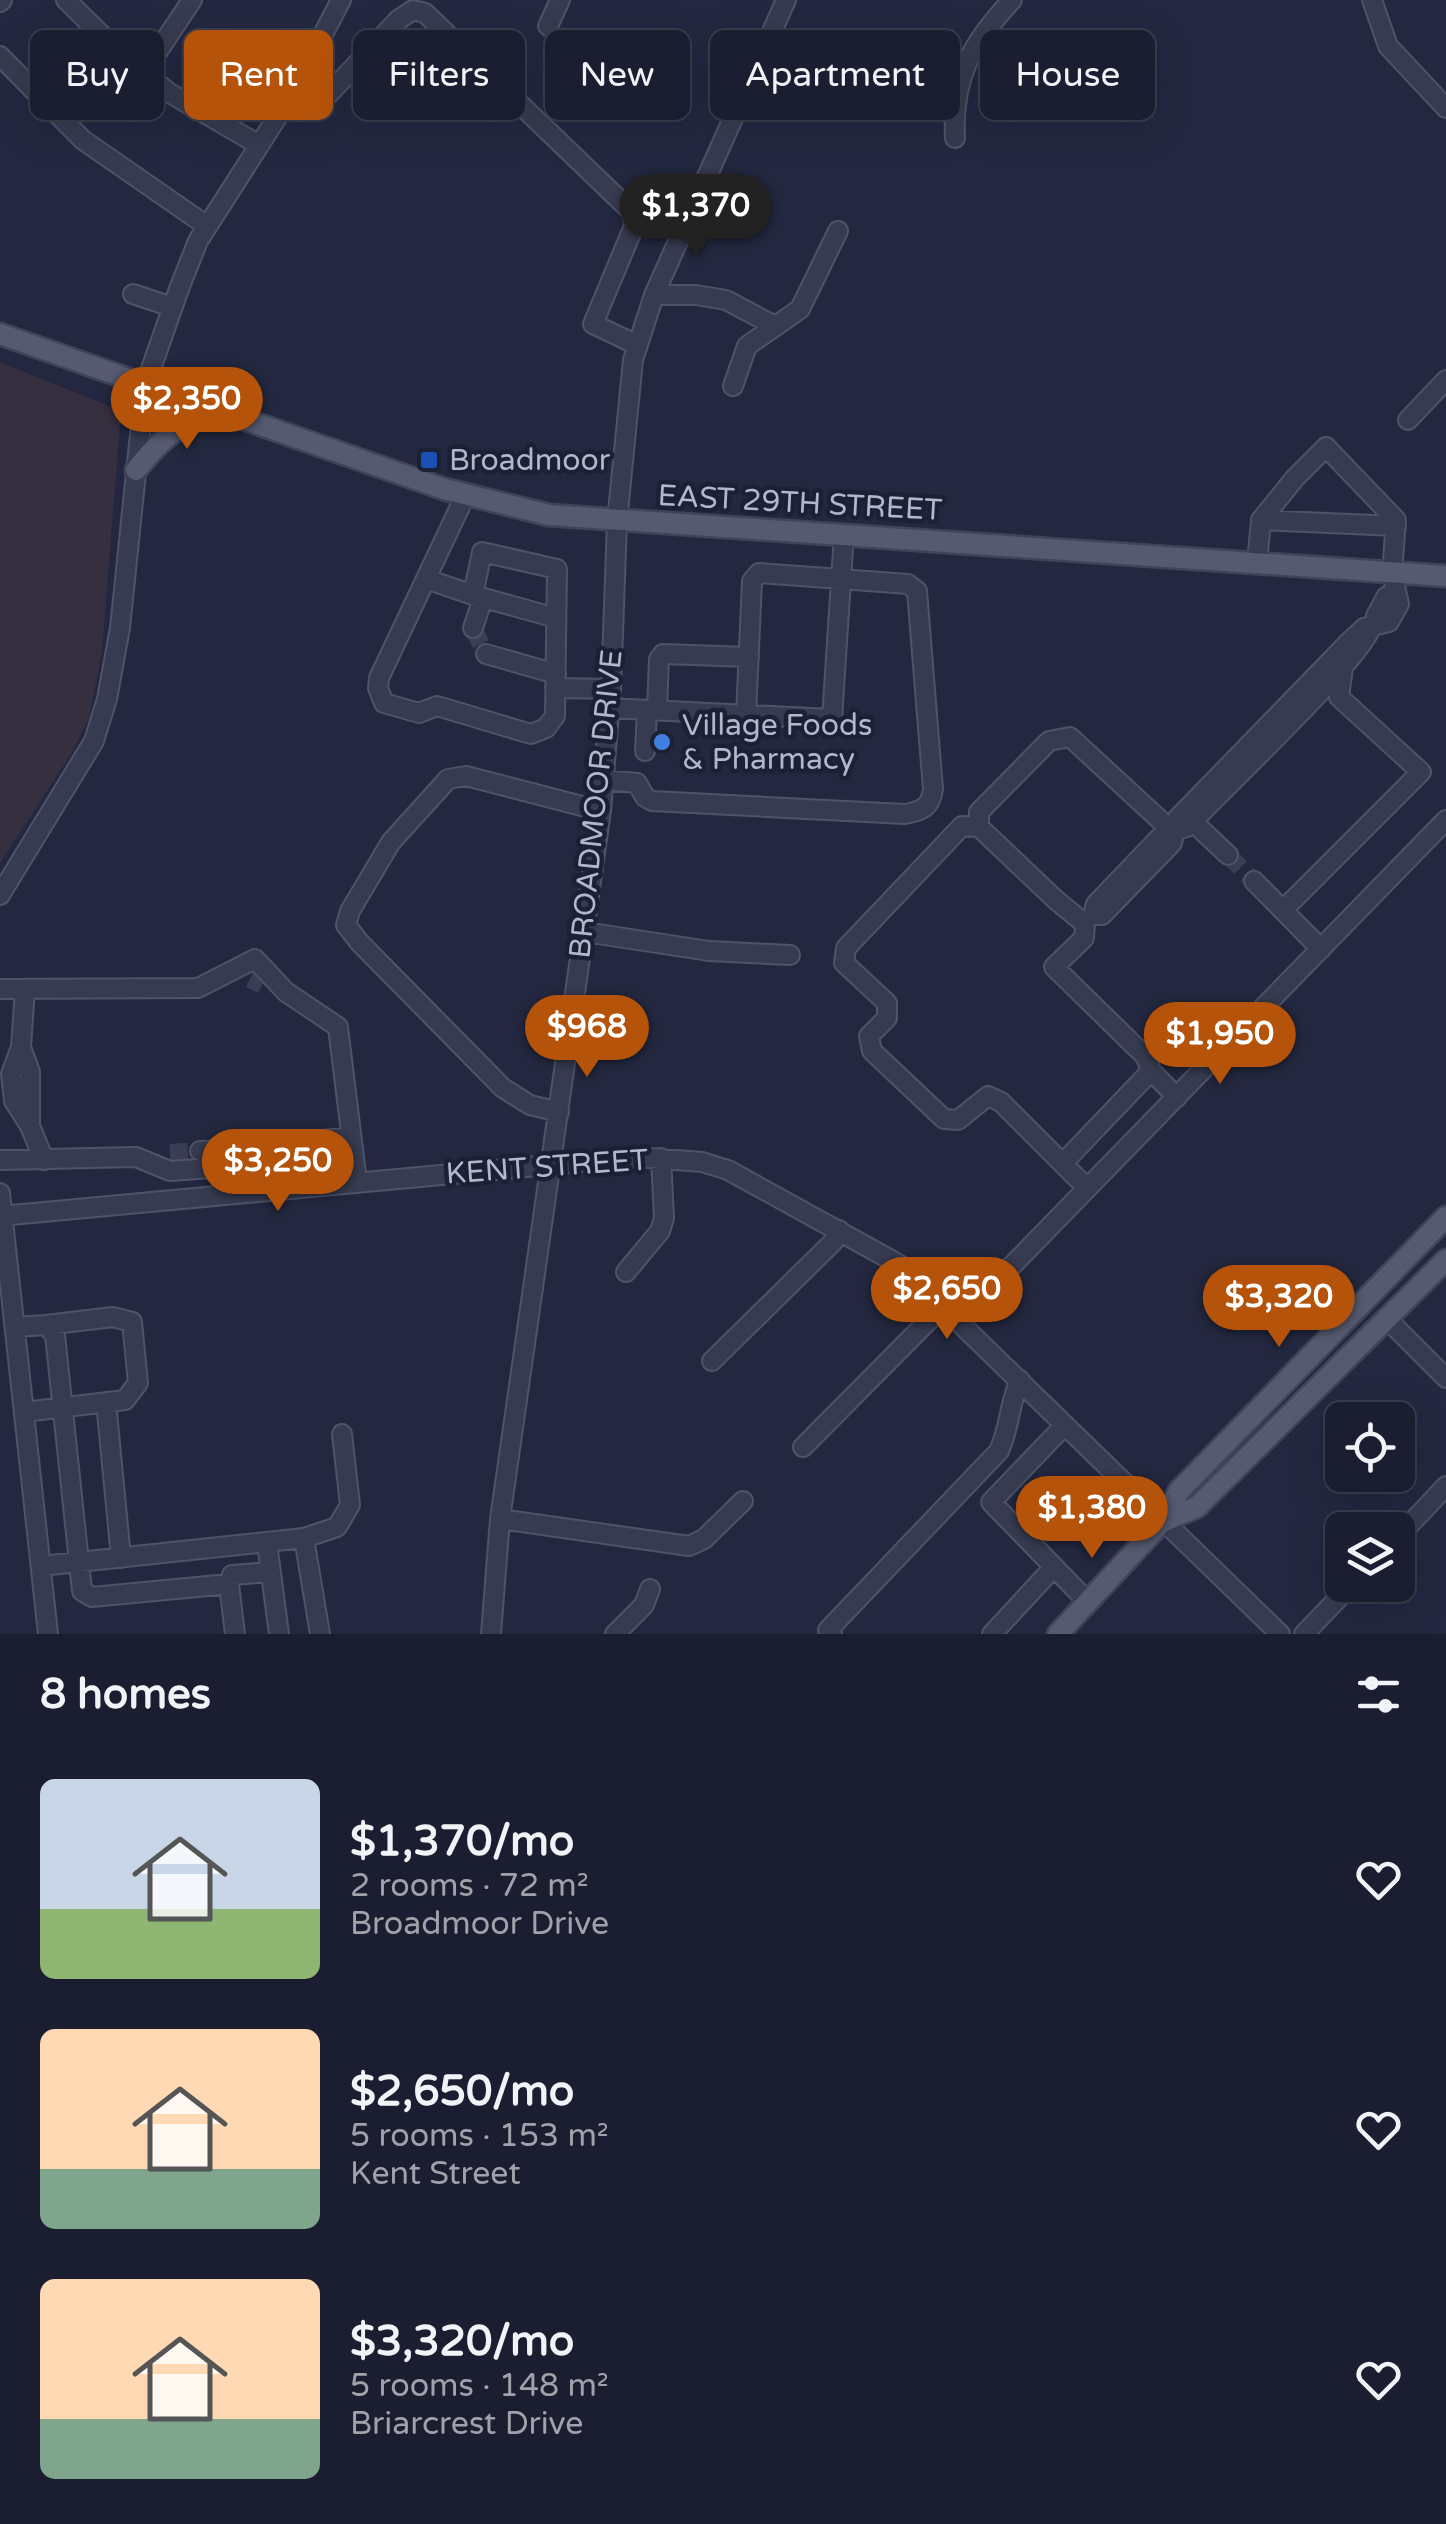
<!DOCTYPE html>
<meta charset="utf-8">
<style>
:root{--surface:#1a1e30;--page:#232738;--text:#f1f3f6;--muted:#9fa2ab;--line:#383c4c;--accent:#b45309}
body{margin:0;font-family:"Varela Round",sans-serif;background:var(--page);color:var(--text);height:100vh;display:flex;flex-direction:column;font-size:38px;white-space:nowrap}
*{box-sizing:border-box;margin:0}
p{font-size:32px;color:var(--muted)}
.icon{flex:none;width:55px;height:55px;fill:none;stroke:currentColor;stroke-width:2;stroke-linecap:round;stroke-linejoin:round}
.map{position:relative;height:1634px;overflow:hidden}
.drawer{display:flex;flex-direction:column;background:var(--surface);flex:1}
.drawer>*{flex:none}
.banner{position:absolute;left:30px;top:30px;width:1388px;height:90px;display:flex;gap:20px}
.controls{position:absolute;left:1325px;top:1402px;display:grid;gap:20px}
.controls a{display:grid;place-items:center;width:90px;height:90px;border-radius:15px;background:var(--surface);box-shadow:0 10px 40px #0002,0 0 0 2px var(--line);font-size:50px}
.price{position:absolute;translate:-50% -85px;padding:0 22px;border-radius:35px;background:var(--accent);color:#fff;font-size:32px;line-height:65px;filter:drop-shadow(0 2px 5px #0008)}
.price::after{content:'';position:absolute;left:50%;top:60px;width:30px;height:22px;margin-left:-15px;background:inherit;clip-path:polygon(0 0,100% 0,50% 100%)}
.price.current{background:#222;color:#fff}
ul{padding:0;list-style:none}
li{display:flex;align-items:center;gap:30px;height:250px;padding:0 40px}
li span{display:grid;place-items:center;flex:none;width:280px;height:200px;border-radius:15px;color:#555}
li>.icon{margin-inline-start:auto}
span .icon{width:120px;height:120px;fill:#fffc;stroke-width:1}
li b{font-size:42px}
h2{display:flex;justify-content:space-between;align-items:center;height:120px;padding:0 40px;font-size:42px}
.pill{padding:0 35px;border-radius:15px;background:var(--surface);box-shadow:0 10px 40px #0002,0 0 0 2px var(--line);font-size:35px;line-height:90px}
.pill.current{background:var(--accent);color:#fff}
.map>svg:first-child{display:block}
.medical{fill:#362f40}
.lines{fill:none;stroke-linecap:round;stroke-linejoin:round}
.minor-tunnel{stroke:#393d55;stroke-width:18;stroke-dasharray:18 9;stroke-linecap:butt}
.minor-casing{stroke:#4f5368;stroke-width:22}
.major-casing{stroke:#404459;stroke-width:25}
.minor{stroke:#373b50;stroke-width:18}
.major{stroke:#555a70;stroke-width:20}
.transit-dot{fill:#1a4fb4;stroke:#1c2035;stroke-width:4}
.shop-dot{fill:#3f7fe0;stroke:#1c2035;stroke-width:4}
.labels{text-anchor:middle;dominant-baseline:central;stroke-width:9;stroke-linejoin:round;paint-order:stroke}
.poi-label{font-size:30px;fill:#b3b7cb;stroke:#1c2035;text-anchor:start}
.street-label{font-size:30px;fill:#b3b7cb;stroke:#1c2035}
</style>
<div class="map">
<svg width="1446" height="1634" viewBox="0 0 1446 1634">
<rect width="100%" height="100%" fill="#232840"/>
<path class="medical" d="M0 362 121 411 102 651 89 718 71 754 0 863Z"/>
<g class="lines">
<path class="minor-tunnel" d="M473 628 486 654
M1228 855 1254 881
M250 979 262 985
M170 1153 200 1151"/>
<defs>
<path id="minor" d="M66 0 115 48 168 92 259 145
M1372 0 1388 46 1446 108
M0 2 2 0
M548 26 560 0
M0 56 83 140 207 226
M144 72 192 0
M300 80 325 98 398 20 413 10 425 13 632 212 634 226 593 324 637 345
M955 138C952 78 971 44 1012 0
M133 294 172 307
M654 295H696L726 300 775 326
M733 386 747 346 800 309 838 231
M1408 420 1446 380
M466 494 379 678 378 688 384 703 419 713 437 706 531 734 546 728 555 716 557 569 482 552 473 595
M1261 520 1396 526
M1257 563 1261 520 1295 478 1326 447 1396 520 1392 573 1399 604 1389 622 1364 628 1350 641 1177 819 1172 843 1102 915H1093L1096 904 1163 834 1187 827C1215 797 1367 653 1371 627
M426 579 473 595 556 618
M1380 624 1376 616 1386 597 1395 591
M473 628 483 598
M486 654 556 674
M555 688 611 689
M609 708 832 719 844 534
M657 710 659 659 663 654 749 657
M645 751 647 710
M603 780 637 783 645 797 652 801 905 814C922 811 931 807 933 789L917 591 908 584 759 573 752 581 746 716
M1192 821 1228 855
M979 827V812L1049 741 1070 737 1173 832
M1254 881 1321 949
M0 895 94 741 107 699 120 628 145 386 179 289 198 241 292 94 341 0
M1283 910 1421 772 1339 697 1343 667
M585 932 709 951 790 955
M0 989 198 988 255 959 286 992 338 1027 357 1182
M25 989 21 1047 11 1074 14 1101 30 1126 44 1160
M21 1047 30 1072V1125
M559 1112 530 1105 503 1088 360 943 346 925 350 911 391 842 448 779 466 776 601 811
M200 1151 230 1150
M0 1160 136 1157 170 1171 212 1168 230 1150 351 1137
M1063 1163 1151 1071
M1087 1188 1001 1102 988 1096 958 1120 944 1119 872 1051 869 1036 887 1018V1003L844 963 846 948 962 826 979 827 1056 900 1085 924 1084 938 1054 967 1146 1057 1151 1071 1177 1097
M0 1193 48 1634
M0 1216 635 1157 702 1162 728 1170 900 1265 1280 1634
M626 1272 660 1231 664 1218 661 1158
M959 1320 1446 820
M1388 1320 1446 1378
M15 1327 46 1325 55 1335 82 1591 92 1597 229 1584 235 1634
M712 1361 833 1242 839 1230
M106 1402 121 1558
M24 1412 125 1400 138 1383 132 1322 113 1317 46 1325
M803 1447 944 1305
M500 1519 689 1546 704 1539 743 1501
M1398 1537 1446 1486
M304 1538 320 1634
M267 1543 279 1634
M41 1566 304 1538 337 1527 350 1505 342 1434
M1054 1567 1088 1602
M229 1584 232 1575 271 1572
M491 1634 500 1519 601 811 611 689 617 522 633 360 654 295 786 0
M615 1634 644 1605 650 1589
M832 1634 828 1630 999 1451C1010 1427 1009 1404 1020 1380
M992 1634 1054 1567 991 1502 1065 1425
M1304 1634 1351 1585"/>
<path id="major" d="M0 334 444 489 549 515 1446 576
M136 470C164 435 179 423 223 413
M1162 1522 1197 1507 1446 1260
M1058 1634 1162 1522 1179 1491 1446 1217"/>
</defs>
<use href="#minor" class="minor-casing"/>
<use href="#major" class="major-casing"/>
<use href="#minor" class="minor"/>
<use href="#major" class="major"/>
</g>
<rect class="transit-dot" x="419" y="450" width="20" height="20" rx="5"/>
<circle class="shop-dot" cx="662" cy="742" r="10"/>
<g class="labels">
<g class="poi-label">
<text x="449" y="460">Broadmoor</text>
<text x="682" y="725">Village Foods<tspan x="682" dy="34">&amp; Pharmacy</tspan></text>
</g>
<g class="street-label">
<text transform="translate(800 503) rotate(3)">EAST 29TH STREET</text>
<text transform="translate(596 804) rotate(-84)">BROADMOOR DRIVE</text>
<text transform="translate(547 1167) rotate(-4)">KENT STREET</text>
</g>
</g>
</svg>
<div class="controls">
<a><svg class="icon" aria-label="locate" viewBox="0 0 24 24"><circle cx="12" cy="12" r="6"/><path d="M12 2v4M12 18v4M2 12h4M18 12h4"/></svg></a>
<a><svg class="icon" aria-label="layers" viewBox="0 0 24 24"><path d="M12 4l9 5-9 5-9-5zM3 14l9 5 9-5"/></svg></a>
</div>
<b class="price current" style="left:696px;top:259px">$1,370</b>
<b class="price" style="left:187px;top:452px">$2,350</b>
<b class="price" style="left:587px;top:1080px">$968</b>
<b class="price" style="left:1220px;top:1087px">$1,950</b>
<b class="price" style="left:278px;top:1214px">$3,250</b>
<b class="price" style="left:947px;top:1342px">$2,650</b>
<b class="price" style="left:1279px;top:1350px">$3,320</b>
<b class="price" style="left:1092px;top:1561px">$1,380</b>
<div class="banner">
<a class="pill">Buy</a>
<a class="pill current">Rent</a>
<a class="pill">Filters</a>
<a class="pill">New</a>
<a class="pill">Apartment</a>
<a class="pill">House</a>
</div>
</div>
<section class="drawer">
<h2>8 homes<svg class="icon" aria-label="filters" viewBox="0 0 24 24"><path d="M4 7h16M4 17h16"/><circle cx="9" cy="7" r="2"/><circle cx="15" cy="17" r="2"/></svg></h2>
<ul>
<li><span style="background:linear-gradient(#c9d6e8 65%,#8fb573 0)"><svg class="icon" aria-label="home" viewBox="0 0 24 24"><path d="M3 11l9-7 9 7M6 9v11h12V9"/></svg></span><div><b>$1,370/mo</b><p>2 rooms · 72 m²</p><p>Broadmoor Drive</p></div><svg class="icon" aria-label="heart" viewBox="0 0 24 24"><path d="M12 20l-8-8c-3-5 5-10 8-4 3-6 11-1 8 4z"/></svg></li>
<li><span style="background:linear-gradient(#ffd9b3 70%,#7fa58c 0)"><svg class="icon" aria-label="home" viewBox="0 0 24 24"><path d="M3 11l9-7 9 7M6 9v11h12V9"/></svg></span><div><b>$2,650/mo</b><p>5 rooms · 153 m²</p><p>Kent Street</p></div><svg class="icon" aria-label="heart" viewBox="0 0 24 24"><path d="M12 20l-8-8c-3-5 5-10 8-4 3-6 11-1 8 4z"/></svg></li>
<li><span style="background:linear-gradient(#ffd9b3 70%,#7fa58c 0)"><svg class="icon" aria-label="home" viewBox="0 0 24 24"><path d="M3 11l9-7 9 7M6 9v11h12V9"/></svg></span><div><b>$3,320/mo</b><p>5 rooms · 148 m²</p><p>Briarcrest Drive</p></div><svg class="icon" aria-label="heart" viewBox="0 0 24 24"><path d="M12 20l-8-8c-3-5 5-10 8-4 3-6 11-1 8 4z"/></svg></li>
</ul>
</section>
